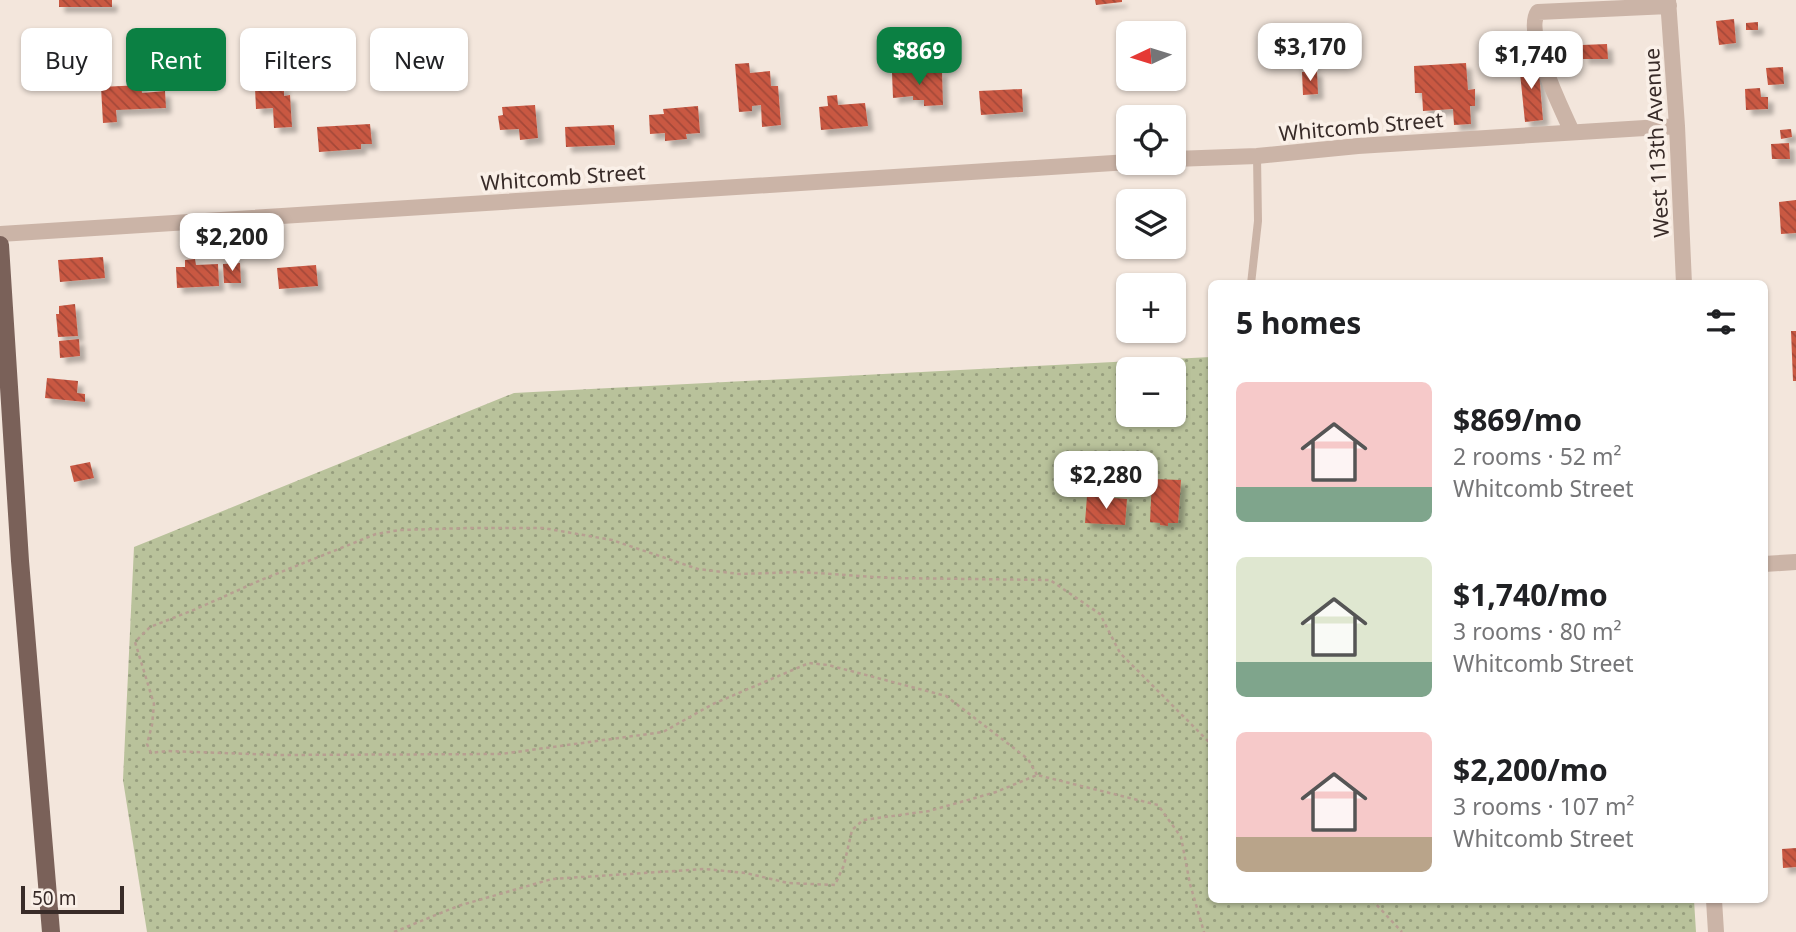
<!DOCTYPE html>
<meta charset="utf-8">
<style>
:root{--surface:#fff;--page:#f6f6f6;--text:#202124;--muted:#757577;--accent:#0b8043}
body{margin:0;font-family:"Noto Sans",sans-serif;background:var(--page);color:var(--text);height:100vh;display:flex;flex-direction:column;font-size:26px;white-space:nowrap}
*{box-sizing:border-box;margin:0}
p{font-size:23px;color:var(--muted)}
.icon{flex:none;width:38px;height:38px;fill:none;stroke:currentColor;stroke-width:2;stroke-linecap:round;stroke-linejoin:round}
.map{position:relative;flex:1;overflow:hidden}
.sheet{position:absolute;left:1208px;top:280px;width:560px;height:623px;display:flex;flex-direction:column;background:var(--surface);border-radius:10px;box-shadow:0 2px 5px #0004}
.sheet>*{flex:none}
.guide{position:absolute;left:21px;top:28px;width:665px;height:63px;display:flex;gap:14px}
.needle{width:46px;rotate:266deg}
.controls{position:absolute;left:1116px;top:21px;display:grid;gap:14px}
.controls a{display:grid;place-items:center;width:70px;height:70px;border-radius:10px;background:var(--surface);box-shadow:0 2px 5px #0004;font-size:35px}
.scale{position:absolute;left:21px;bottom:18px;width:103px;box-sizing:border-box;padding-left:7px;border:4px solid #382b28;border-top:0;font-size:19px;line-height:24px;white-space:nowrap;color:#382b28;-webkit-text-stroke:5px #faf0e8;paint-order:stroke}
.price{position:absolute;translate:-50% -60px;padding:0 16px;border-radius:14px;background:#fff;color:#222;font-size:23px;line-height:46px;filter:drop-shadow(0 2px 4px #0008)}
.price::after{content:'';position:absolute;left:50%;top:42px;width:21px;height:16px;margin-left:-10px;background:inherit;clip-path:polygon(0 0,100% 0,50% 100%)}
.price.current{background:var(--accent);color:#fff}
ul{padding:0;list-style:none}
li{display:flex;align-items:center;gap:21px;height:175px;padding:0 28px}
li span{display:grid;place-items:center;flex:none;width:196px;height:140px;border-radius:10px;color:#555}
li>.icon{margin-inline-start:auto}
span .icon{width:84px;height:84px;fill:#fffc;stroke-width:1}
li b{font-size:30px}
h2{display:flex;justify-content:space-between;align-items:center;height:84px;padding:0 28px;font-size:30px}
.chip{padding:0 24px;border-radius:10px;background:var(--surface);box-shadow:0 2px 5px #0004;font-size:24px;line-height:63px}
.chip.current{background:var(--accent);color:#fff}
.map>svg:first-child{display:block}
.grass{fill:url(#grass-dots);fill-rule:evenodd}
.building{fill:url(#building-back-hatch);filter:url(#shadow)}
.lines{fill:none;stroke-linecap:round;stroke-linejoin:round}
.path{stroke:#b79e91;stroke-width:2.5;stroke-dasharray:3.5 3.5;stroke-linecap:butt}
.service{stroke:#cbb4a7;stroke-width:8}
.minor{stroke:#cbb4a7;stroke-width:16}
.primary{stroke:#7a6159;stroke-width:18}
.labels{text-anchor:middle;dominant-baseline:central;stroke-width:7;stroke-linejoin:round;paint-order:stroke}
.street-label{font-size:21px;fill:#382b28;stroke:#faf0e8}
</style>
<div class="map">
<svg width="1796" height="932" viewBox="0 0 1796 932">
<defs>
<pattern id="grass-dots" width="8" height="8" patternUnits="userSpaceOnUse" patternTransform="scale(1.75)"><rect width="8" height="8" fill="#b9c29b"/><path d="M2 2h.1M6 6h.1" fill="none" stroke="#979e7e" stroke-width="1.8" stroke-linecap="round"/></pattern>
<pattern id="building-back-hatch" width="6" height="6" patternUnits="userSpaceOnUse" patternTransform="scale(1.75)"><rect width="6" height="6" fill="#c95843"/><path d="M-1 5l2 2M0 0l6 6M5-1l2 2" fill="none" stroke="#a44938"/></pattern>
<filter id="shadow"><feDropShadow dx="5.5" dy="5.5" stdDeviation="2" flood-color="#0004"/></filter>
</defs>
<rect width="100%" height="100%" fill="#f3e6dc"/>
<path class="grass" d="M1211 357V900H1694L1696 932H147L123 780 134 547 514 393ZM1129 369H1174V415H1129Z"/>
<path class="building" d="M59 0H112V7H59Z
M1095 0H1122V2L1096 5Z
M1734 19 1736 43 1719 45 1716 21Z
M1758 22V30H1746V23Z
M1607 44 1608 59H1583L1582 45Z
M1538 61 1543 120 1525 122 1519 63Z
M749 63 750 73 770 71 771 86H778L781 125 762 127 761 105 752 106V111L739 112 735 64Z
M1466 63 1468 90 1475 89V106H1470L1471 124 1454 125 1453 109 1423 111 1422 93H1415L1414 66Z
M1783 67 1784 84 1768 85 1766 68Z
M942 71 943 105 924 106V100H913V96L893 98 892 73Z
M1317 71 1318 94 1303 95 1302 72Z
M141 85 142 93 165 91 166 108 116 110 117 122 103 123 101 87Z
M284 86V96L290 95 292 127 274 128 273 108 256 109 255 88Z
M1760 88 1761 97H1768V109L1746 110 1745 89Z
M1022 89 1023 112 981 115 979 91Z
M837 95 838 105 865 103 868 126 821 130 819 107 828 106 827 96Z
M535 105 538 138 520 140 519 129 500 130 498 116 503 115 502 107Z
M698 106 700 133 686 134 687 139 665 141V133L650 134 649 115 664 114 663 109Z
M370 124 372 144H361V149L319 152 317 127Z
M614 125 615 145 566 147 565 127Z
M1791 129 1792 137 1781 139 1780 130Z
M1789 143 1790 159H1772L1771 144Z
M1796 200V233L1781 234 1779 202Z
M103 257 105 278 60 282 58 260Z
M195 259 196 265 218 264 219 286 177 288 176 267H185V260Z
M240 263 241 283H224L223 264Z
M316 265 318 286 279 289 277 268Z
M75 304 78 336 58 337 56 314H59V306Z
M1791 331H1796V381H1793Z
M79 339 80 356 60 358 59 341Z
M47 378 78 381 77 393 85 394V402L45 398Z
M90 462 94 478 74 482 70 466Z
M1152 479 1181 480 1178 523H1168V526L1160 525V523L1150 522Z
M1087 496 1127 499 1125 525 1085 523Z
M1796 848V867L1783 868 1782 849Z"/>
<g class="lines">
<path class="path" d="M1037 775 1028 759 946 696 828 665 809 663 713 704 663 732 501 754 280 755 167 751 151 753 147 744 152 725 154 704 135 642 150 627 196 609 261 580 376 534 400 530 470 528H543L612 540 698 569 739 574 801 572 890 578 1050 580 1100 614 1120 653 1211 744
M1372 900 1402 932
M394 932 458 906 552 879 705 869 746 873 788 883 835 885 844 865 852 830 863 820 929 811 996 792 1037 775 1158 805 1181 837 1190 884 1204 932"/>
<path class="service" d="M1251 284 1258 221 1257 156"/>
<path class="minor" d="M1668 0 1677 126 1684 284
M1572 132C1562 109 1523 33 1538 12L1669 6
M1174 159 1257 156 1358 146 1677 126
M0 234 1129 162
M1764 564 1796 562
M1714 900 1716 932"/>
<path class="primary" d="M0 245 20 561 51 932"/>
</g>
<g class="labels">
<g class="street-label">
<text transform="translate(1361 126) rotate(-5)">Whitcomb Street</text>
<text transform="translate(1656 143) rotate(-93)">West 113th Avenue</text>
<text transform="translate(563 177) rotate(-4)">Whitcomb Street</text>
</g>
</g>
</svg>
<div class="controls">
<a><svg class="needle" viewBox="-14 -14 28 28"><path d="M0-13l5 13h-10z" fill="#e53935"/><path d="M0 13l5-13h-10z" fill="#757577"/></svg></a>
<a><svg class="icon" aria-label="locate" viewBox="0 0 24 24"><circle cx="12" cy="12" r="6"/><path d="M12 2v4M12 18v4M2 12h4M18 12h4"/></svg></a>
<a><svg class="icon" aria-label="layers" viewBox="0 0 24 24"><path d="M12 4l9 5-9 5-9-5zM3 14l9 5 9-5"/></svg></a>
<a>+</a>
<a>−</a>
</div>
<div class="scale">50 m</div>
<b class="price" style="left:1310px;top:83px">$3,170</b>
<b class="price current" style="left:919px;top:87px">$869</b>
<b class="price" style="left:1531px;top:91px">$1,740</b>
<b class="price" style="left:232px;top:273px">$2,200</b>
<b class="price" style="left:1106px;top:511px">$2,280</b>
<div class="guide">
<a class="chip">Buy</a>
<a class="chip current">Rent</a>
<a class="chip">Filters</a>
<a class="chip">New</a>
</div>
<section class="sheet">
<h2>5 homes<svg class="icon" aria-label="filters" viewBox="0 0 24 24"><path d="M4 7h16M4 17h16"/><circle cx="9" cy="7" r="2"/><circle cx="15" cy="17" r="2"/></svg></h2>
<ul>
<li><span style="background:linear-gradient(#f6c9c9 75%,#7fa58c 0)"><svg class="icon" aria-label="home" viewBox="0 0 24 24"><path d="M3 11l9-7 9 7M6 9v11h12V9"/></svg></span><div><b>$869/mo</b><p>2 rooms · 52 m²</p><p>Whitcomb Street</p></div></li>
<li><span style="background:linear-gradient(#dfe7d0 75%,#7fa58c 0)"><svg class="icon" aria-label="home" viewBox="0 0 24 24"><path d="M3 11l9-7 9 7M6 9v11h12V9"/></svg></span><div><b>$1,740/mo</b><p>3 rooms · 80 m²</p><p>Whitcomb Street</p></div></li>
<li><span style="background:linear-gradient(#f6c9c9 75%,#b9a48a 0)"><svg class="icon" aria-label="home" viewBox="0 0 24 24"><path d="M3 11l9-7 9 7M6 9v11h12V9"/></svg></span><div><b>$2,200/mo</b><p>3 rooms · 107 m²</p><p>Whitcomb Street</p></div></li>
</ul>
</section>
</div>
